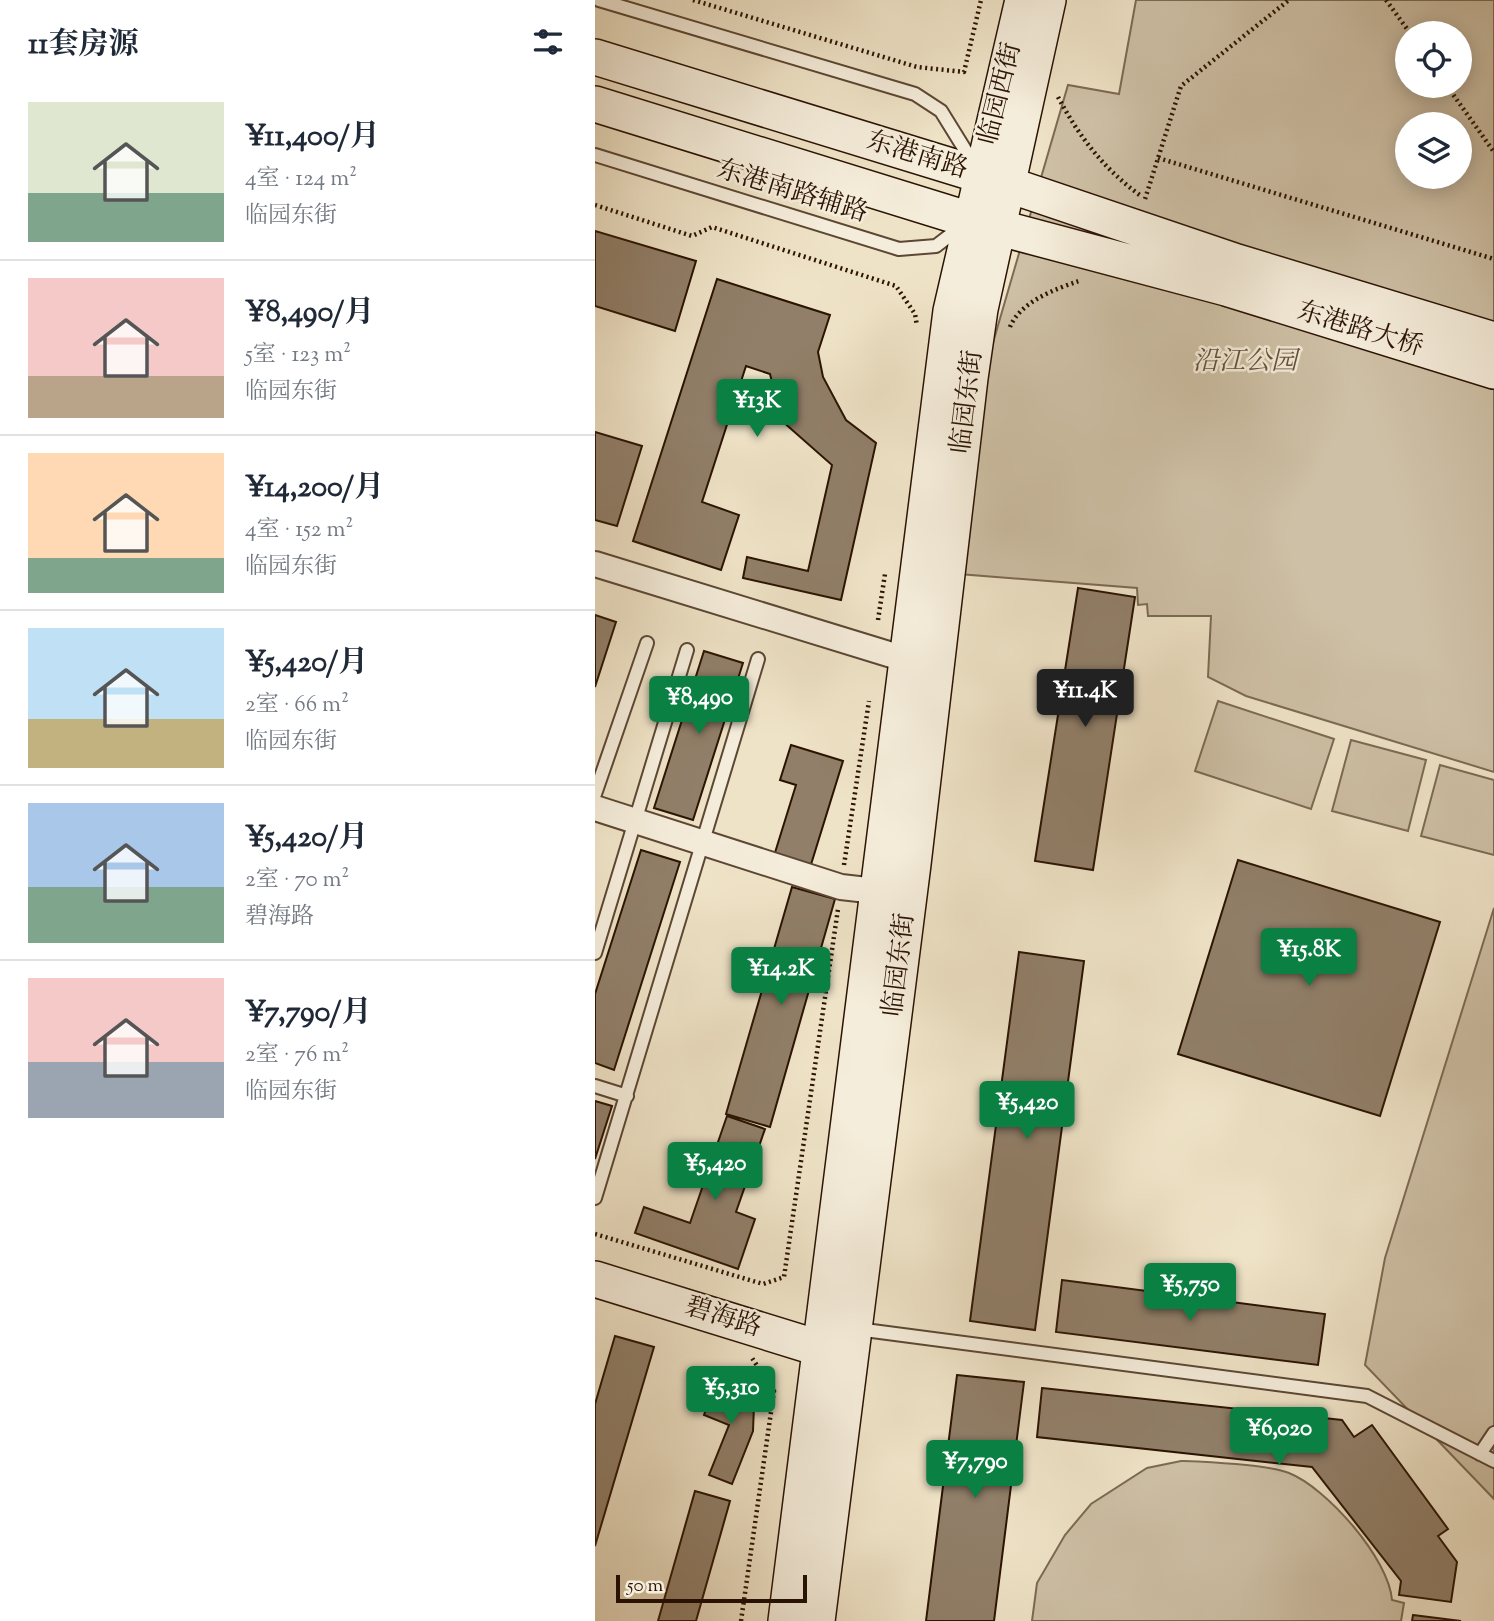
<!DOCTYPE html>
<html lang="zh">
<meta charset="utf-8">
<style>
:root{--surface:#fff;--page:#f6f6f7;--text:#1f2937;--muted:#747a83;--line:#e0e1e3;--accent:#0b8043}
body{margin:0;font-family:"Sorts Mill Goudy","Noto Serif SC",serif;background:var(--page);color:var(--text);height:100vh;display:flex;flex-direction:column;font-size:26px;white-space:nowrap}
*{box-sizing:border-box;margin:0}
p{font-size:23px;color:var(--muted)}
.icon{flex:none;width:38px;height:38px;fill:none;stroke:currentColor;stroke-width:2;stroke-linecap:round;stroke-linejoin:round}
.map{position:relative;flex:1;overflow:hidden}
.sheet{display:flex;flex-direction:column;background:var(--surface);width:595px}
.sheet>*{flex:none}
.fabs{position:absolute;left:800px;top:21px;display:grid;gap:14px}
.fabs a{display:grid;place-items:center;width:77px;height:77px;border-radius:50%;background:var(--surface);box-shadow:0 4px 18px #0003;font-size:35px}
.scale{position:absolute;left:21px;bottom:18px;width:191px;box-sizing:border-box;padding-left:7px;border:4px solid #2b1303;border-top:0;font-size:19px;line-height:24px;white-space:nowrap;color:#2b1303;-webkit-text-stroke:5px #f5eddb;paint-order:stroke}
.price{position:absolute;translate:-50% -60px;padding:0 16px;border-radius:7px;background:var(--accent);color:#fff;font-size:23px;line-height:46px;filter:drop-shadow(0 2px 4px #0008)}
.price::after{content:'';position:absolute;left:50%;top:42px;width:21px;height:16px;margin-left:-10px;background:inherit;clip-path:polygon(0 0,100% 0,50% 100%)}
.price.on{background:#222;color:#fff}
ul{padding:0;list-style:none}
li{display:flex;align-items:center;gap:21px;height:175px;padding:0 28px}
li+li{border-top:2px solid var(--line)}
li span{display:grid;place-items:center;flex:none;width:196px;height:140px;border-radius:0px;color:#555}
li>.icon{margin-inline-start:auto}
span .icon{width:84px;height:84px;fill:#fffc;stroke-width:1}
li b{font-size:30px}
h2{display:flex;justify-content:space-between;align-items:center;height:84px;padding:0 28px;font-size:30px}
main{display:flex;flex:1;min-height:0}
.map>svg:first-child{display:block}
.green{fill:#cec0a6;stroke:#7c6a54;stroke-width:2;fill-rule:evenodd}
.building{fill:#917f69;stroke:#2b1303;stroke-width:2}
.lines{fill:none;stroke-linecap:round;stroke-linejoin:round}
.lane-casing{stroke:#5c4734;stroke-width:16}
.street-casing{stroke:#5c4734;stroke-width:28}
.secondary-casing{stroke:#2b1303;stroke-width:38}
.path{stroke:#2b1303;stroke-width:4.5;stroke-dasharray:2 3.5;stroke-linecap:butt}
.lane{stroke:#f5eddb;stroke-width:12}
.street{stroke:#f5eddb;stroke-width:24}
.secondary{stroke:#f5eddb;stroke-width:35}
.labels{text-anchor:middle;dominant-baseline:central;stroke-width:5;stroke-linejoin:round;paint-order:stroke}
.street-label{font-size:26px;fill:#2b1303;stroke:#f5eddb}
.park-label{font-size:26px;font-style:italic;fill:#64503c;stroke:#f5eddb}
</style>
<main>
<section class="sheet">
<h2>11套房源<svg class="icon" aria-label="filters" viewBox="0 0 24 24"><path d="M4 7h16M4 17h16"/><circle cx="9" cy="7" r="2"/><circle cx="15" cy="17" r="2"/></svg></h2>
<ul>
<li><span style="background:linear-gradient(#dfe7d0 65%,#7fa58c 0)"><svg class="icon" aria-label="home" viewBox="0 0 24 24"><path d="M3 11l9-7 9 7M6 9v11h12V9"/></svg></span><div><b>¥11,400/月</b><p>4室 · 124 m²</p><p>临园东街</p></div></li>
<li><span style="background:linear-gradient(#f6c9c9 70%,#b9a48a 0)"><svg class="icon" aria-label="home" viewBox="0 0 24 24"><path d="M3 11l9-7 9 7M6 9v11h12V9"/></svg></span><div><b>¥8,490/月</b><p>5室 · 123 m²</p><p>临园东街</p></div></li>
<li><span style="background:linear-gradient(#ffd9b3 75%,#7fa58c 0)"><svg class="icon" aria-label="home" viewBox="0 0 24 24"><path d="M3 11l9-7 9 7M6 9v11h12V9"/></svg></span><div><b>¥14,200/月</b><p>4室 · 152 m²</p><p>临园东街</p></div></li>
<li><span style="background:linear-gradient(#bfe0f5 65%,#c2b280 0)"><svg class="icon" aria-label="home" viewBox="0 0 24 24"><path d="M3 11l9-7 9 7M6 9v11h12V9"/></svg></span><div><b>¥5,420/月</b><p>2室 · 66 m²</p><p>临园东街</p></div></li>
<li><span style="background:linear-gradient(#a9c7e8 60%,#7fa58c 0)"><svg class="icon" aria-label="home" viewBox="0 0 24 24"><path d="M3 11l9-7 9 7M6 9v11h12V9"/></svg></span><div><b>¥5,420/月</b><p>2室 · 70 m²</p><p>碧海路</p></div></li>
<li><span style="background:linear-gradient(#f6c9c9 60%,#9aa5b1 0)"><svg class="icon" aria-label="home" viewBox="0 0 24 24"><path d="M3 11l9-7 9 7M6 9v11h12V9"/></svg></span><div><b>¥7,790/月</b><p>2室 · 76 m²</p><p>临园东街</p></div></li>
</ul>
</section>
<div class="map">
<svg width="899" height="1621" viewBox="0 0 899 1621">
<rect width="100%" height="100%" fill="#efe3c7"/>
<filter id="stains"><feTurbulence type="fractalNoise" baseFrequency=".00286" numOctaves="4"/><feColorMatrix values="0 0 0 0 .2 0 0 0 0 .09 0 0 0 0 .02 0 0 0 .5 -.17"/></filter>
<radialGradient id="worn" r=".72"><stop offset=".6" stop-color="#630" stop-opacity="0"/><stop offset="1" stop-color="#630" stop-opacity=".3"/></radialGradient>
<path class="green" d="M541 0H899V772L651 696 613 677 616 616H553L552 604 543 605 542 588 364 574 395 353 473 85 524 94ZM812 33H864V86H812ZM812 124H864V177H812Z
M623 701 739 739 716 809 600 771Z
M756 740 831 760 813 831 737 811Z
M845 765 899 780V855L826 836Z
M899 908V1499L770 1365 790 1258Z
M586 1461C612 1462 671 1464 694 1473 732 1488 794 1559 797 1600L809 1603 806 1621H437L442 1583 470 1535 496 1504 552 1468Z"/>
<path class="building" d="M0 231 101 261 80 331 0 306Z
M122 279 235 315 223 352 228 377 251 420 281 443 246 600 148 578 152 557 213 571 237 465 187 421 175 374 151 366 107 502 144 515 126 570 38 541Z
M0 432 47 446 22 526 0 520Z
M483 588 540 597 498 870 440 861Z
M0 615 21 622 0 687Z
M109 651 148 663 98 820 59 808Z
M196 745 248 761 214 871 178 859 201 785 185 780Z
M46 850 85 862 19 1070 0 1063V994Z
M643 860 845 922 785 1116 583 1054Z
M197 887 240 899 175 1127 131 1114Z
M424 952 489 961 440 1330 375 1321Z
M0 1101 17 1106 0 1159Z
M132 1116 170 1129 141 1212 160 1219 143 1269 40 1233 49 1207 95 1223Z
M467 1280 730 1314 723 1365 461 1332Z
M20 1336 59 1347 0 1546V1404Z
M125 1373 142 1380 159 1405 158 1431 137 1484 114 1475 134 1425 109 1415Z
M362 1375 429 1382 399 1621H331Z
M447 1388 747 1420 759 1437 777 1425 853 1529 843 1536 862 1562 856 1602 804 1595 806 1581 717 1467 442 1437Z
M100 1491 135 1501 101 1621H63Z
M818 1615 866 1621H817Z"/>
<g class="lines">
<defs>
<path id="lane" d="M4 0 320 94 346 111 380 166
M0 155 304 249 341 246 367 226
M0 794 52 643
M0 953 92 650
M0 1086 32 1096
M0 1198 163 659
M262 1329 772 1396 899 1461
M885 1454 899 1433"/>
<path id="street" d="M0 564 313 660
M0 808 246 887 299 893"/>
<path id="secondary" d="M0 57 385 175 642 262 899 340
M0 104 375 220 631 288 899 371
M0 1279 246 1355
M191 1621 356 311 428 0
M222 1621 318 864 375 378 385 309 453 0"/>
</defs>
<use href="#lane" class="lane-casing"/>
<use href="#street" class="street-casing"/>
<use href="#secondary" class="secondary-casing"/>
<path class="path" d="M98 0 322 67 369 72 386 0
M791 0 815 33
M852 86 899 152
M463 97C485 138 509 169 546 196
M563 158 899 259
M550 199 586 86 694 0
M0 205 97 236 117 227 301 286 320 314 322 326
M415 327C425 302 460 289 484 281
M283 620 290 574
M249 865 274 701
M0 1234 168 1284 189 1277 243 909
M146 1621 179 1391 157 1358"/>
<use href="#lane" class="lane"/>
<use href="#street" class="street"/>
<use href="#secondary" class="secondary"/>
</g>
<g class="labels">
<g class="street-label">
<text transform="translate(406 94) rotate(-76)">临园西街</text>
<text transform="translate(322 156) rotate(17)">东港南路</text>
<text transform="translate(197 192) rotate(17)">东港南路辅路</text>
<text transform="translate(765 330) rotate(17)">东港路大桥</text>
<text transform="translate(373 402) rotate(-83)">临园东街</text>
<text transform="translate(305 965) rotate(-83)">临园东街</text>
<text transform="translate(128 1318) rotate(17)">碧海路</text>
</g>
<g class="park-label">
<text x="650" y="362">沿江公园</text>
</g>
</g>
<rect width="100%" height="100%" filter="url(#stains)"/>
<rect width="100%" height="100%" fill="url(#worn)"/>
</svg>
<div class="fabs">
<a><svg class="icon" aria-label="locate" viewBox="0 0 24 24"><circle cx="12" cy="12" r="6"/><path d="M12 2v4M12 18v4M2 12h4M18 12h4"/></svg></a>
<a><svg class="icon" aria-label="layers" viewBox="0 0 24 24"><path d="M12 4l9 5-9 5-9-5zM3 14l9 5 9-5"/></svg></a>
</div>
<div class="scale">50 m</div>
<b class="price" style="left:162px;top:439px">¥13K</b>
<b class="price on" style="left:490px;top:729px">¥11.4K</b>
<b class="price" style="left:104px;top:736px">¥8,490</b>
<b class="price" style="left:714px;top:988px">¥15.8K</b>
<b class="price" style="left:186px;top:1007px">¥14.2K</b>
<b class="price" style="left:432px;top:1141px">¥5,420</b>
<b class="price" style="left:120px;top:1202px">¥5,420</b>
<b class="price" style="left:595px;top:1323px">¥5,750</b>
<b class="price" style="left:136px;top:1426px">¥5,310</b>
<b class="price" style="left:684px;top:1467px">¥6,020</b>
<b class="price" style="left:380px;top:1500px">¥7,790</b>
</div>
</main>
